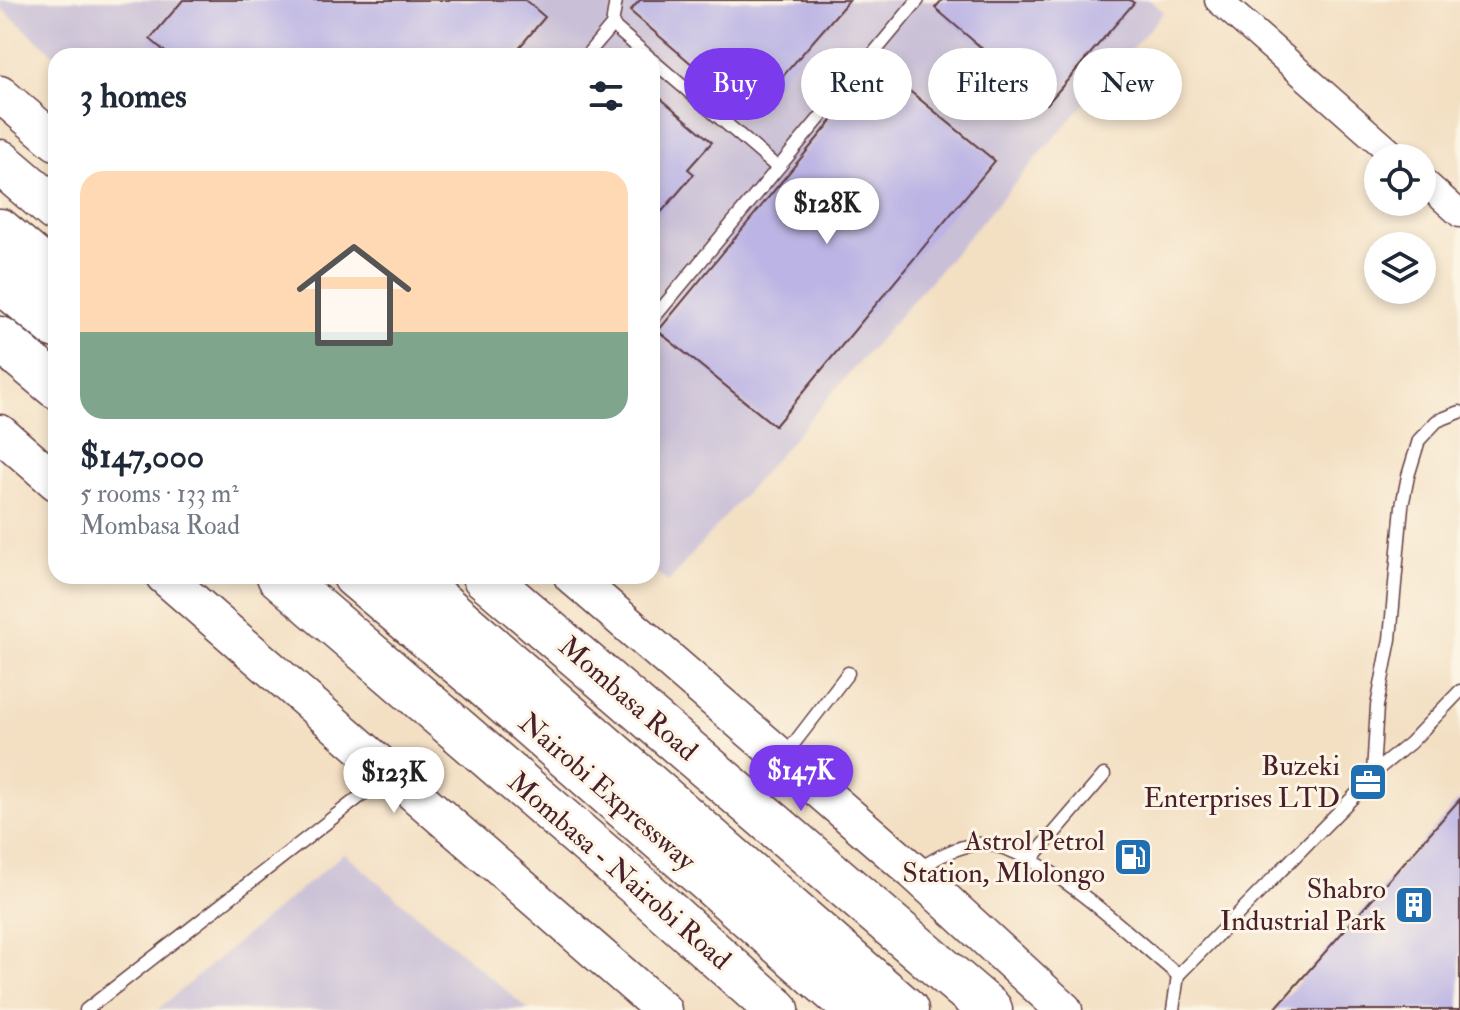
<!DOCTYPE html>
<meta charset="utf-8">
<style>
:root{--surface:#fff;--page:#f6f6f7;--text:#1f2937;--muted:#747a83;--line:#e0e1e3;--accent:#7c3aed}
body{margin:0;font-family:"IM FELL Double Pica",serif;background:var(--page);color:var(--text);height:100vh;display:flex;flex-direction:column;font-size:30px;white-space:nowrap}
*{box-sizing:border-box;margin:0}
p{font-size:26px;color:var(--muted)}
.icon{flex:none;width:44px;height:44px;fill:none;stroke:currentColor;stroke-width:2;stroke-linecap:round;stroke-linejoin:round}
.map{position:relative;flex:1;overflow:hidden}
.sheet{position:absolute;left:48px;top:48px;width:612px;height:536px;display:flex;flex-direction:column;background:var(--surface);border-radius:24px;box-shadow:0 4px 12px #0003}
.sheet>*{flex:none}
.hud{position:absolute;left:684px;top:48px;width:656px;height:72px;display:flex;gap:16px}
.buttons{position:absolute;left:1364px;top:144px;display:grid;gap:16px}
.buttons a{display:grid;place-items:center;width:72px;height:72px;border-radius:50%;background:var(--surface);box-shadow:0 4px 12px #0003;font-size:40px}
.price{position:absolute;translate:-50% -68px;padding:0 18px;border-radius:28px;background:#fff;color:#222;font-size:26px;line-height:52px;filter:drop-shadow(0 2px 4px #0008)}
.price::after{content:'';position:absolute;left:50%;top:48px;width:24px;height:18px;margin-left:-12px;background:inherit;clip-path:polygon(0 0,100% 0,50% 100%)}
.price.active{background:var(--accent);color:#fff}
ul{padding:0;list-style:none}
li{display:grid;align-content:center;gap:16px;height:424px;padding:0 32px}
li+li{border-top:2px solid var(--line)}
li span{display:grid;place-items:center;height:248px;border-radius:24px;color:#555}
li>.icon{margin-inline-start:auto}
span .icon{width:144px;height:144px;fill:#fffc;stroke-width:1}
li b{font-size:34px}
h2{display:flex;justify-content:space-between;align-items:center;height:96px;padding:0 32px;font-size:34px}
.tag{padding:0 28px;border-radius:36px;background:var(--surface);box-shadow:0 4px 12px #0003;font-size:28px;line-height:72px}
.tag.active{background:var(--accent);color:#fff}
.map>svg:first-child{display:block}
.industrial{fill:#c9bfd7}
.building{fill:#bbb4e4}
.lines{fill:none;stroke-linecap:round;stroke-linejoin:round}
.lane-casing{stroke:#633c42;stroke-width:15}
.street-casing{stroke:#633c42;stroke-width:29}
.secondary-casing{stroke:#633c42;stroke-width:39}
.highway-casing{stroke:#633c42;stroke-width:47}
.lane{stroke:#fff;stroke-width:12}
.street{stroke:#fff;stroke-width:26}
.secondary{stroke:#fff;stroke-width:36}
.highway{stroke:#fff;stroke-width:44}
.labels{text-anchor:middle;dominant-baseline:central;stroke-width:6;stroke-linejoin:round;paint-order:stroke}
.street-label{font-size:28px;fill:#4a1f2b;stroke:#fcf5e5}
.poi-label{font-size:28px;fill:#4a1f2b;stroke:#fcf5e5;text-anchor:end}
</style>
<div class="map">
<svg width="1460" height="1010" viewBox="0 0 1460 1010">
<rect width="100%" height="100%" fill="#fcf5e5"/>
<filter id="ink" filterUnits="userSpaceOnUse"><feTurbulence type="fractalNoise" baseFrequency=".0125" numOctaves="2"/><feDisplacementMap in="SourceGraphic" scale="16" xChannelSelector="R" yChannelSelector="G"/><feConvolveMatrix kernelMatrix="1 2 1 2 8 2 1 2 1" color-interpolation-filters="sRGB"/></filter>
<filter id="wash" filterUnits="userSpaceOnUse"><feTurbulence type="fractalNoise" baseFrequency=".006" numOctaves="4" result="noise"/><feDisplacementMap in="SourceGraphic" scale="32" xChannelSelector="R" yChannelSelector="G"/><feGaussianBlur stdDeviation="1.8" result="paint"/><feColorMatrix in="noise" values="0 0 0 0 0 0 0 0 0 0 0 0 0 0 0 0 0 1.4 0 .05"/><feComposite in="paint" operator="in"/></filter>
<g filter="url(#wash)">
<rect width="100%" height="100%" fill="#f3dfc2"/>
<path class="industrial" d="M0 0H1150L1164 12 668 582 652 569V56H56L0 7Z
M344 853 529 1010H156H157Z"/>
<g id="blocks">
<path class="building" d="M183 0H525L545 17 512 56H170L150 39Z
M640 0H849L750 114 630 11Z
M942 0H1130L1134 3 1047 104 935 8Z
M878 65 995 161 775 426 658 331Z
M652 91 712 142 688 169 694 174 652 223Z
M1460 799V1010H1274Z"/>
</g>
</g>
<g filter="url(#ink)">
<use href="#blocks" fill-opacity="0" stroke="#633c42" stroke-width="2"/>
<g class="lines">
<defs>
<path id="lane" d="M612 25 648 56
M586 56 612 25 616 0
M652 60 778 168 652 320
M778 168 918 0
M785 755 848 673
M1373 773 1377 706 1390 639 1402 506 1408 476 1419 440 1437 421 1460 412
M1030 861 1104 775
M917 870C936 858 956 846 979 844 1034 841 1135 940 1178 975L1173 1010
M1178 975 1368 782 1373 773 1410 743 1460 691
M86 1010 389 774"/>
<path id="street" d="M1218 0 1397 158
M1422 180 1460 214"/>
<path id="secondary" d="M0 94 56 142
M0 433 56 482
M164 576 663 1010
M572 576 914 872 1064 1010"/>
<path id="highway" d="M0 162 56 210
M0 231 56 278
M0 280 56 326
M0 339 56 386
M279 576 634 882 777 1010
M355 576 480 681 856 1010
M409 576 906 1010
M484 576 990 1010"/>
</defs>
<use href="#lane" class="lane-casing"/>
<use href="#street" class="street-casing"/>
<use href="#secondary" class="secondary-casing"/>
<use href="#highway" class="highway-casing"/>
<use href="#lane" class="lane"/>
<use href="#street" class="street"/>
<use href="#secondary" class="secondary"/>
<use href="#highway" class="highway"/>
</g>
</g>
<defs>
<symbol id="office-square" viewBox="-11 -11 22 22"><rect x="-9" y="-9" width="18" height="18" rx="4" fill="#1f6fb2" stroke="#fcf5e5"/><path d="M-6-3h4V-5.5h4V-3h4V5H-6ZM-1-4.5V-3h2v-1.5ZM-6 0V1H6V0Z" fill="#fff"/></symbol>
<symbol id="fuel-square" viewBox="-11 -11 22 22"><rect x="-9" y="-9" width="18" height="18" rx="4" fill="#1f6fb2" stroke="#fcf5e5"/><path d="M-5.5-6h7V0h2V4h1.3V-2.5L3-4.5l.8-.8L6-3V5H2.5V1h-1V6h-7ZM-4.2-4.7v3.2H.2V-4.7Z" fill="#fff"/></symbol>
<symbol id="building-square" viewBox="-11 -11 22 22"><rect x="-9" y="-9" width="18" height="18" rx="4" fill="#1f6fb2" stroke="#fcf5e5"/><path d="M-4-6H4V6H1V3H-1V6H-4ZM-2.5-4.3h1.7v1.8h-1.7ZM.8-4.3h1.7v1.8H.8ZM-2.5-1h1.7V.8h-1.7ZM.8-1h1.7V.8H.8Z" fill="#fff"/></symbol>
</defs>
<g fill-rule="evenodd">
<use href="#office-square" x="1346" y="760" width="44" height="44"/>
<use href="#fuel-square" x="1111" y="835" width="44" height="44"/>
<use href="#building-square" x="1392" y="883" width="44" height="44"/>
</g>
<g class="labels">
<g class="street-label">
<text transform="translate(628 699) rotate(41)">Mombasa Road</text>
<text transform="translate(607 792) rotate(41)">Nairobi Expressway</text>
<text transform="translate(619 871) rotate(41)">Mombasa - Nairobi Road</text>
</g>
<g class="poi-label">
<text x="1340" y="766">Buzeki<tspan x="1340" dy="32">Enterprises LTD</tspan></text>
<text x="1105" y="841">Astrol Petrol<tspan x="1105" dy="32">Station, Mlolongo</tspan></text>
<text x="1386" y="889">Shabro<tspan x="1386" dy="32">Industrial Park</tspan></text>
</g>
</g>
</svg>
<div class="buttons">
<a><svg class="icon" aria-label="locate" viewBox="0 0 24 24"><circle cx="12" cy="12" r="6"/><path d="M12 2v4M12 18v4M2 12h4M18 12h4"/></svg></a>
<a><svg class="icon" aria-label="layers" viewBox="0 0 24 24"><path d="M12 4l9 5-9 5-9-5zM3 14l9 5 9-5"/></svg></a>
</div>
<b class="price" style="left:827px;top:246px">$128K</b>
<b class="price active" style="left:801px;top:813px">$147K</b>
<b class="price" style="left:394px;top:815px">$123K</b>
<div class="hud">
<a class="tag active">Buy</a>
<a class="tag">Rent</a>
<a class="tag">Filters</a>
<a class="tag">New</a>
</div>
<section class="sheet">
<h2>3 homes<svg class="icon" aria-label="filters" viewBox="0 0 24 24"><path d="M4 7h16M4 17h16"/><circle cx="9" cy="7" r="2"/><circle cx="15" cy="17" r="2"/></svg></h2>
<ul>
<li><span style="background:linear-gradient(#ffd9b3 65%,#7fa58c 0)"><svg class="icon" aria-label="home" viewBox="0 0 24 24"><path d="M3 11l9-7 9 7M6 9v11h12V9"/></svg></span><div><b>$147,000</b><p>5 rooms · 133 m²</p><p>Mombasa Road</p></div></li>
</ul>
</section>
</div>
